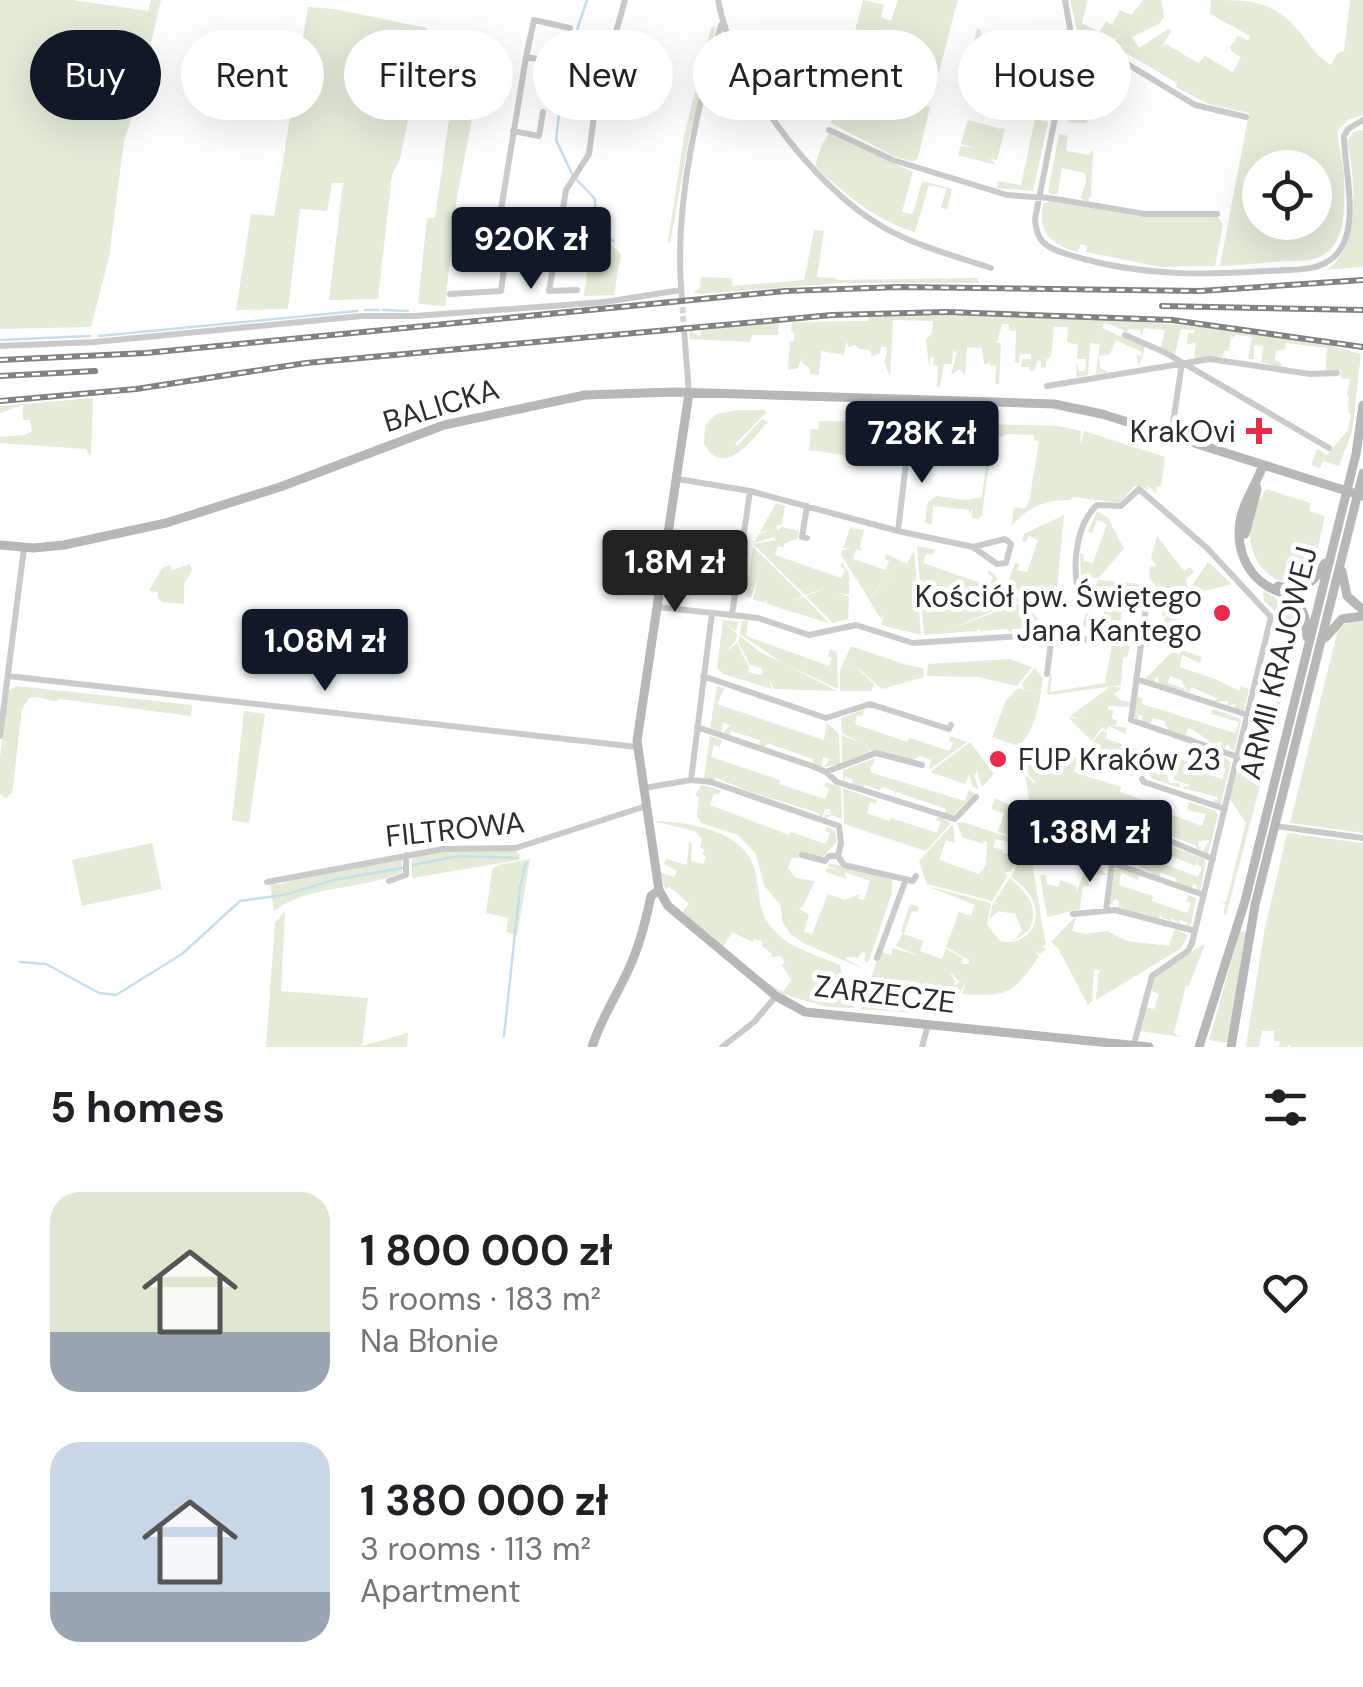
<!DOCTYPE html>
<meta charset="utf-8">
<style>
:root{--surface:#fff;--page:#f6f6f6;--text:#202124;--muted:#757577;--accent:#111827}
body{margin:0;font-family:"DM Sans",sans-serif;background:var(--page);color:var(--text);height:100vh;display:flex;flex-direction:column;font-size:38px;white-space:nowrap}
*{box-sizing:border-box;margin:0}
p{font-size:32px;color:var(--muted)}
.icon{flex:none;width:55px;height:55px;fill:none;stroke:currentColor;stroke-width:2;stroke-linecap:round;stroke-linejoin:round}
.map{position:relative;height:1047px;overflow:hidden}
.drawer{display:flex;flex-direction:column;background:var(--surface);flex:1}
.drawer>*{flex:none}
.top-card{position:absolute;left:30px;top:30px;width:1305px;height:90px;display:flex;gap:20px}
.controls{position:absolute;left:1242px;top:150px;display:grid;gap:20px}
.controls a{display:grid;place-items:center;width:90px;height:90px;border-radius:50%;background:var(--surface);box-shadow:0 10px 40px #0002;font-size:50px}
.price{position:absolute;translate:-50% -85px;padding:0 22px;border-radius:10px;background:var(--accent);color:#fff;font-size:32px;line-height:65px;filter:drop-shadow(0 2px 5px #0008)}
.price::after{content:'';position:absolute;left:50%;top:60px;width:30px;height:22px;margin-left:-15px;background:inherit;clip-path:polygon(0 0,100% 0,50% 100%)}
.price.active{background:#222;color:#fff}
ul{padding:0;list-style:none}
li{display:flex;align-items:center;gap:30px;height:250px;padding:0 50px}
li span{display:grid;place-items:center;flex:none;width:280px;height:200px;border-radius:30px;color:#555}
li>.icon{margin-inline-start:auto}
span .icon{width:120px;height:120px;fill:#fffc;stroke-width:1}
li b{font-size:42px}
h2{display:flex;justify-content:space-between;align-items:center;height:120px;padding:0 50px;font-size:42px}
.chip{padding:0 35px;border-radius:45px;background:var(--surface);box-shadow:0 10px 40px #0002;font-size:35px;line-height:90px}
.chip.active{background:var(--accent);color:#fff}
.map>svg:first-child{display:block}
.green{fill:#e4ebd9;fill-rule:evenodd}
.lines{fill:none;stroke-linecap:round;stroke-linejoin:round}
.stream{stroke:#c5dfeb;stroke-width:2.5}
.street-tunnel{stroke:#d5d5d5;stroke-width:6;stroke-dasharray:6 3;stroke-linecap:butt}
.street{stroke:#cacaca;stroke-width:6}
.secondary{stroke:#b7b7b7;stroke-width:9}
.rail-casing{stroke:#828282;stroke-width:6}
.rail{stroke:#fff;stroke-width:2.5;stroke-dasharray:8;stroke-linecap:butt}
.secondary-bridge{stroke:#b7b7b7;stroke-width:9}
.poi-dot{fill:#e72b48;stroke:#fff;stroke-width:4}
.labels{text-anchor:middle;dominant-baseline:central;stroke-width:10;stroke-linejoin:round;paint-order:stroke}
.street-label{font-size:30px;fill:#2d2d2d;stroke:#fff}
.poi-label{font-size:30px;fill:#2d2d2d;stroke:#fff;text-anchor:end}
</style>
<div class="map">
<svg width="1363" height="1047" viewBox="0 0 1363 1047">
<rect width="100%" height="100%" fill="#fff"/>
<path class="green" d="M0 0H73L148 11 151 0H161L137 102 124 141 109 257 91 327 0 329Z
M863 0 884 5 881 17 891 21 898 0H958L935 87 918 84 913 103 930 107 918 158 913 162 894 156 831 123Z
M1070 0H1088L1082 23 1115 41 1122 30 1115 39 1100 31 1106 21 1112 25 1120 10 1131 15 1143 0H1161L1164 16 1160 23 1132 37 1139 48 1168 29 1171 31 1162 47 1166 44 1198 63 1205 56 1233 72 1241 57 1231 51 1230 47 1238 36 1248 40 1250 36 1210 14 1211 0C1249 0 1272 0 1298 30 1310 44 1314 55 1331 65L1337 54 1344 51 1350 0H1363V115L1349 119 1338 130C1337 146 1344 161 1344 178 1345 222 1346 263 1292 261 1269 261 1244 266 1220 266L1249 113 1208 104 1176 87 1177 83 1102 39 1099 42 1077 30ZM1260 168H1315V222H1260Z
M308 7 334 9 427 28 400 159 392 175 378 299 329 300 343 183H332L327 211 300 209 288 309 236 310 251 214 274 216Z
M716 26 690 134 670 243 668 242 684 136 711 28Z
M977 29 981 30V35L1024 45 1016 80 988 73 989 67 986 73 973 69 980 43 973 45Z
M1080 41 1111 58 1110 64 1099 62 1087 123 1067 122 1076 111 1067 110 1065 119 1061 115 1074 45Z
M450 112 472 119 457 197 445 306 418 304 427 218H435Z
M1035 119 1048 122 1033 191 997 188 998 181 1021 185Z
M968 120 998 128 997 135 999 128 1005 129 997 160 990 159 996 165 958 155 961 146 975 148 961 144Z
M1363 130V267L1325 270C1363 250 1355 177 1347 141L1353 132Z
M829 134 913 172 902 212 913 214 922 181 952 189 947 209 941 208 946 189 929 185 915 232C878 222 843 193 815 166L822 144Z
M1059 134 1068 136 1066 151 1089 155 1093 149 1091 197 1088 199 1090 203 1080 198 1086 183 1085 173 1062 168 1058 193 1053 195 1048 192Z
M1050 201 1136 216 1218 217 1223 225 1215 266 1160 267 1086 252 1087 246 1081 244 1077 252C1051 244 1037 232 1043 204Z
M593 225 621 255 614 295 584 296Z
M814 230 824 231 817 277 835 278 837 280 977 278 980 283H842L701 294 693 292 700 289 701 277 732 278V286L804 280Z
M869 317C1023 313 1183 317 1335 347L1361 354 1352 432 1339 466 1323 461 1320 468 1311 465 1317 449 1327 455 1348 430 1351 414 1348 412 1349 396 1347 395 1350 379 1341 378V370L1325 373 1327 348 1285 343 1286 349 1276 351 1275 360 1282 364 1281 367 1261 362 1263 346 1254 345V359H1248L1252 337 1237 335 1231 338 1229 351H1224L1223 357 1194 358 1196 343 1187 344 1188 333H1194V330L1181 329 1175 355 1161 347 1165 330 1144 328 1141 336 1140 330 1129 329 1127 332 1105 322 1102 328 1145 347 1139 367 1137 355 1141 356 1142 352 1116 340 1110 354 1099 356 1100 368 1108 372 1096 374 1100 344 1090 343 1088 375 1076 377 1077 363 1079 371H1085L1086 359H1077L1078 345 1067 342 1068 327H1054L1051 356 1046 360V367L1041 368V361L1038 360 1034 371H1030V367H1021L1022 359H1031V354H1020L1019 363 1015 362 1016 331 1009 330V324H1002L997 343H1001L999 385 995 383 996 366 990 365 991 359 989 364H984L982 348 967 347 965 375 959 369 951 375 957 352 953 351 952 364H944L940 387H937L938 366 933 365 934 357H931L929 366 926 340 932 333 933 321 893 320 890 377 884 362 887 354 886 347H881L880 353 872 356 870 350 859 349 855 345 848 347 847 341 844 355 821 351 819 375 810 374V369L802 363V358L798 368 788 370 790 341H794V333L791 332 792 322 868 321Z
M779 322 778 335H752L750 342 690 339 689 329 700 337 702 330Z
M93 398 91 458 86 449 0 443V437L25 435 32 431 30 420H23V405L0 413V406Z
M739 410H765L766 413 735 444 737 446 762 419 768 422C752 439 724 480 704 444L705 425 716 414Z
M819 421 906 422 903 466H898V456L868 453V447H859L858 457 809 450 811 429 818 430Z
M915 422 1058 426 1081 431 1080 445 1084 431 1165 457 1161 487 1157 486 1156 494 1148 486 1147 490 1141 486H1134L1120 503 1073 497 1070 500C1046 499 1025 508 1011 527L1014 507 1025 509 1029 502 1039 441 1034 440V435L1008 434 992 440 982 515 978 519 972 518V507L970 516 969 510 933 506 932 524 925 523 927 503 936 496 966 500 982 497 989 442 983 433 984 428 939 427 937 431 919 432Z
M1266 489 1311 503 1309 511 1325 516 1311 577C1281 596 1250 566 1250 535 1250 520 1258 501 1266 489Z
M776 503 785 506 782 524 776 526 778 530 782 527 799 531 797 539 785 543 784 547 778 546 775 555 841 578 845 569 840 567 842 562 849 573V595L837 592 849 597 848 619 833 623 806 596 826 588 805 595 753 544 776 540 774 537 754 543 759 534 770 530 760 532Z
M1097 511 1108 518 1124 549 1098 578H1081L1080 553 1084 555 1083 561 1093 563 1107 524 1097 520 1092 533 1088 532Z
M1064 515 1057 588 1023 600 1007 584 1015 563 1019 564 1017 570 1027 572 1038 540 1029 536 1026 542 1022 541 1024 534Z
M850 528 864 530 860 547 863 551 856 549 853 559 886 570 889 561 885 559 886 554 907 564 914 551 921 635 881 625 884 613 881 619 869 600 894 570 869 599 841 555 842 550 852 548H843Z
M1157 536 1184 571 1190 567 1194 572 1186 579 1188 591 1208 562 1232 584 1197 593 1178 623V619L1175 623 1177 625 1167 641 1156 638 1167 614 1162 617 1163 604 1169 603 1149 577 1150 567 1156 566 1151 558Z
M917 546 936 550 931 555 926 554 923 563 989 586 993 577 988 574 989 570 1020 600 947 630 1020 603 1024 610 1022 603 1050 630 1046 632 1045 627 1012 629 1010 633 1008 629 980 631V628L976 631 924 635Z
M753 547 803 596 792 601 804 597 829 623 767 604V600L765 603 753 599 759 575 751 598 746 597Z
M190 564 192 570 184 584V604L162 602 158 598V592L149 591 162 568 170 565 172 570Z
M1098 580 1141 584 1145 589 1132 590 1129 595 1130 603 1142 604 1141 611 1122 612 1121 621 1129 620 1128 625 1120 627 1119 630 1126 631 1122 644 1130 646 1127 657 1123 658 1121 685 1049 695 1047 692 1050 673 1052 675 1050 692 1105 683 1114 633 1082 626 1086 613 1092 615 1091 620 1100 623 1111 591 1102 587 1099 594 1093 591Z
M1263 590 1295 611 1299 618 1270 748 1226 915 1223 913 1226 904 1221 903 1226 902 1246 823 1230 799 1236 774 1263 758 1293 629 1264 601Z
M723 620 738 622 736 631 726 624 737 634 736 641 724 653 737 643 749 667 748 672 762 675V668L750 665 738 642 740 636 760 652 784 664 740 634 742 621H748L746 636 829 666 832 658 828 656 830 649 837 652 838 689 787 665 837 691 774 689 768 679 772 689 723 674 717 668Z
M1363 620V833L1290 823 1338 629 1348 622Z
M851 646 906 665 923 668 924 677 882 689 849 660 874 684 872 691H840V670Z
M1176 648 1179 649 1177 660 1181 650 1202 657 1200 663 1182 655 1180 667 1215 679 1239 691 1241 686 1249 689 1244 710 1235 709V704L1227 706 1228 701 1215 702 1216 698 1192 687 1188 693 1181 680 1170 676 1168 683 1184 688 1186 693 1158 683V676L1154 679 1156 683 1145 679Z
M1009 659 1032 667 1017 686 978 677 927 676 928 664Z
M1035 668 1043 678C1040 701 1036 729 1019 746L992 737 1006 700 1018 688 1039 694 1024 689 1022 684Z
M17 686 192 705 191 716 60 699C52 705 41 694 29 698L22 709 12 794 5 798 0 794V758L8 691Z
M717 686 725 688 717 704 824 740 827 723 839 734 840 764 824 767 830 759 823 757 822 767 813 763V759L767 743 765 747 759 745 760 740 731 731 729 735 723 733 730 725 723 722 722 732 710 728Z
M1111 686 1122 688 1114 694 1121 700 1130 702 1129 707 1108 706V710H1113L1112 719 1117 720 1116 725H1109L1127 728 1125 734 1109 726 1106 731 1102 727 1092 741 1068 717 1084 720 1070 716Z
M1136 696 1143 699 1142 704 1235 733 1239 722 1211 714 1213 709 1239 718 1241 721 1234 752 1227 744 1224 750 1221 748 1222 743 1218 741 1216 745 1219 747C1207 743 1201 732 1188 728L1186 734 1207 744 1168 730 1164 721 1153 718 1150 725 1141 721 1143 716 1138 714V721L1135 719Z
M865 709 862 716 857 715 855 724 907 742 910 738 949 751 953 743 949 741 950 736 967 742 929 770 931 760 920 756 910 762 872 752 866 747 871 753 842 764V735L861 743 842 733 841 718Z
M244 711 265 714 249 823 232 820Z
M1102 731 1107 733 1106 739 1139 749 1141 746 1189 762 1187 767 1222 779 1226 769 1221 767 1224 757 1231 762 1221 804H1214L1213 799 1217 800 1218 797 1182 788 1190 785 1174 780V774L1164 768 1162 772 1167 774 1169 783H1179L1180 788 1151 778 1149 774 1138 770 1132 777 1125 770 1142 767 1120 768 1093 742Z
M710 736 722 740 720 747 714 745 711 757 780 780 779 784 825 799 829 788 824 786 826 782 841 787 842 819 832 815 824 819 825 815H831L830 809H825L822 819 818 813 748 791 716 778 712 781 704 778Z
M970 742 994 774 982 787 977 771 974 776 979 789 973 787 969 774 965 784 930 772Z
M1033 744 1095 764 1093 768 1077 760 1074 772 1121 787 1120 792 1154 804 1153 808 1202 826 1206 814 1187 810 1189 802 1216 811 1218 816 1208 854 1203 852 1209 840 1199 841 1198 846 1202 848 1197 850 1196 846 1164 833 1162 827 1151 822 1148 830 1123 820V815L1132 819 1135 813 1124 808 1121 815 1100 808 1105 806 1101 804 1097 811 1093 806 1096 815 1089 835 1031 812 1025 774 1034 783 1036 782C1020 771 1024 758 1033 744Z
M876 758 870 769 872 773 965 801 969 790 965 786 975 794 952 816 944 813 946 809 897 792 895 796 894 791 884 787 879 790 865 785 862 789 852 785 853 780 846 777 843 782V770Z
M701 785 721 790 719 795 714 794 710 805 789 835 791 832 826 844 830 833 825 831 827 826 835 831 837 842 822 858H792L788 868 796 878 815 881 802 908H798L809 915 804 932 812 934 828 894 845 900 859 894 858 899 864 900 870 881 845 872 846 879 826 872 827 868 837 870 828 866 829 863 896 879 892 880V893L868 963 864 960 866 953 862 952 858 958 847 957 846 959 866 970 805 944 790 934 782 921 781 906 764 885 756 854 738 835 701 823 697 816 699 797 695 796Z
M843 788 877 800 876 804 870 802 867 813 889 821 891 818 937 833 941 822 936 820 938 816 951 823 926 851 844 824Z
M995 798 1024 812 1041 917H1037L1041 918 1046 945 1042 946 1046 949 1040 954 1035 951 1039 956C1013 994 1008 997 962 994L966 980 960 993H954L953 986 960 982 950 972 955 982 949 993 898 984 911 981 891 979 895 984 871 979 880 951 891 955 893 948 919 956 896 946 903 933 901 931 910 904 919 907 917 912 912 911 904 934 923 941 920 951 942 959 946 949 963 958 962 964H969V960L946 947 959 912 971 916 975 905 927 886 991 903 987 925 1000 941C1024 947 1044 925 1033 901 1028 890 1019 883 1011 876 1024 851 1032 840 998 832L1004 813 991 809Z
M1099 815 1118 823 1117 827 1100 818 1097 830 1165 859 1164 864 1198 877 1202 867 1197 865 1198 859 1195 866 1167 854 1168 851 1163 849 1165 844 1204 859 1206 864 1200 891 1196 890 1197 885 1193 884 1191 890 1178 885 1175 878 1161 873 1159 878 1090 835Z
M653 821C685 822 746 829 755 871 760 888 757 907 768 923 784 947 814 954 840 965L844 982 860 988 854 1008 828 1007 788 996 789 993 786 997 763 980 783 992 791 980 782 965 785 962 781 956 771 957 772 954 762 946V941L754 939 753 942 732 932 723 947 682 913 689 904 670 887 665 889 661 873 674 877 677 871 664 864 666 859 687 865 689 842 692 844 691 861 703 864 706 857 702 854 705 849 700 848 702 839 695 831Z
M963 822 1011 838 1009 841 1015 840 1016 844 1013 846 1009 842 996 839 993 847 1003 850V853L1011 855V850L1020 848V857L1010 872H1006L1007 877 992 901 927 884 919 861 953 824 955 843 946 840 939 860 979 874 986 865 987 842 984 841 983 844 962 837 957 823Z
M1287 833 1298 834 1299 837 1301 835 1363 843V1047H1291L1289 1044 1288 1047H1273L1279 1046 1280 1042 1274 1041V1031H1262L1259 1047H1246L1264 932Z
M152 843 162 889 82 906 72 860Z
M443 851H516L520 855 519 860 412 878V858Z
M397 858 402 860V872C362 891 310 884 274 911L270 884H282L304 876Z
M530 859 517 936 506 932 508 918 486 913 492 870 498 865Z
M1096 866 1108 875 1088 874 1089 886H1083L1080 909 1047 917 1040 875H1046L1047 884 1058 887 1060 880 1077 886 1076 893 1085 870Z
M1118 868 1140 875 1137 880 1121 872 1119 885 1153 896 1152 901 1187 913 1191 903 1186 901 1188 895 1196 898 1191 925 1187 927 1186 922 1180 920 1179 924 1171 918V921L1162 918 1160 914 1159 918 1122 909 1121 907 1118 908 1119 902 1116 899 1112 902 1114 905 1109 904 1114 869Z
M1010 878C1028 894 1040 907 1029 930L1014 941 1022 930 1015 914 998 911 989 920 993 903 1000 904 994 902Z
M285 911 281 991 368 998 362 1046 408 1033 407 1047H266L275 923Z
M1077 915 1072 931 1085 934 1107 931 1127 941 1169 946 1175 929 1188 935 1180 949 1096 1000 1098 974 1101 971 1094 969 1092 1001 1088 1005 1058 948 1051 942Z
M1240 931 1246 932 1228 1043 1209 1040Z
M1205 944 1189 986H1186L1174 1033 1181 1037 1140 1031 1146 1007 1154 1009 1159 994 1150 990 1156 975 1165 967Z
M867 990 892 993 907 1001H945L953 1005 942 1015 861 1009Z"/>
<g class="lines">
<path class="stream" d="M567 60 587 0
M564 70 556 140 572 174
M577 180 595 199 596 225 613 241
M365 310H379
M383 310 408 311
M99 336 357 311
M0 340 90 336
M413 865 458 856 518 858
M20 962 46 964 99 993 116 995 182 954 240 901 284 895 334 880 402 868
M504 1036 520 887 526 863"/>
<path class="street-tunnel" d="M682 298 684 330"/>
<path class="street" d="M718 0C732 79 812 186 883 227 916 246 955 256 991 268
M1065 0 1070 28 1068 52 1035 219C1036 230 1038 240 1048 246 1058 253 1072 255 1084 259 1146 276 1204 275 1268 271 1290 269 1318 273 1335 256 1362 228 1344 170 1344 136L1348 129 1363 120
M1070 34 1096 45 1195 105 1246 117
M526 57 534 20 570 28
M829 130 893 160 1007 195 1049 198 1145 214H1217
M513 131 539 136 543 112
M557 238 509 234 499 222 526 57 600 70
M577 290 549 291 566 190 589 154 600 70 609 57 625 0
M450 294 501 291 509 234
M682 298C673 213 697 106 721 25
M684 330 689 393
M1125 335 1166 353 1329 448
M0 346 95 342 362 316H415L605 302 681 290
M1047 386 1210 359 1310 374 1337 373
M1171 436 1182 363
M678 479 750 491 898 531 973 547 997 564 1006 563 1011 544 1005 539 973 547
M898 531 909 437 910 401
M807 538 802 537 807 506
M1077 585C1073 560 1077 523 1097 505L1121 506 1139 489 1207 548 1271 617 1192 943 1188 951 1152 976 1134 1044
M1148 592 1131 720 1238 757
M657 607 732 615 750 491
M732 615 758 618 809 635 856 625 913 643 1052 634 1047 674
M1053 632 1052 634 1097 641
M8 676 637 747
M703 676 826 718 870 704 949 729 951 725
M1136 679 1248 715
M697 727 812 766 826 772 837 782 955 819 976 797
M0 736 24 548
M826 772 876 753 922 765
M1142 779 1144 782 1225 809
M691 780 711 782 839 826 841 843 838 856
M644 788 691 780 712 613
M1098 811 1213 859
M1275 826 1363 838
M802 855 825 861 829 856H838
M838 856 844 865 913 881 916 876
M389 881 406 875V855
M267 882 443 849 516 848 646 806
M1106 911 1112 863 1204 895
M1073 914 1115 910 1195 931
M877 958 906 879
M722 1047 754 1022 776 996
M922 1047 928 1025"/>
<path class="secondary" d="M689 393 637 741 659 890 668 906 776 996 805 1012 1149 1047
M1263 465C1257 483 1246 497 1241 516 1235 542 1243 571 1267 586 1279 593 1292 595 1300 607 1307 616 1306 627 1307 637
M1245 534 1257 490 1256 485
M0 545 34 548 64 545 166 523 280 487 444 425 585 395 674 392 1054 404 1102 414 1321 483
M1342 571 1347 596 1363 610
M1278 586C1301 594 1314 583 1325 563
M1325 638 1342 619 1363 616
M592 1047C601 1018 618 994 630 966 640 944 646 920 651 896L659 890
M1199 1047 1245 901 1356 454 1363 405
M1231 1047 1255 905 1363 473"/>
<defs>
<path id="rail" d="M1162 306 1363 310
M0 360 146 353 785 291 900 287 1200 291 1363 280
M0 376 95 371
M0 401 136 389 306 363 832 315 946 312 1172 320 1363 347"/>
</defs>
<use href="#rail" class="rail-casing"/>
<use href="#rail" class="rail"/>
<path class="secondary-bridge" d="M1321 483 1363 496"/>
</g>
<g class="poi-dot">
<path d="M1254 416h10v10h10v10h-10v10h-10v-10h-10v-10h10z"/>
<circle cx="1222" cy="613" r="10"/>
<circle cx="998" cy="759" r="10"/>
</g>
<g class="labels">
<g class="street-label">
<text transform="translate(441 405) rotate(-17)">BALICKA</text>
<text transform="translate(1278 663) rotate(-76)">ARMII KRAJOWEJ</text>
<text transform="translate(455 829) rotate(-6)">FILTROWA</text>
<text transform="translate(885 994) rotate(7)">ZARZECZE</text>
</g>
<g class="poi-label">
<text x="1236" y="431">KrakOvi</text>
<text x="1202" y="596">Kościół pw. Świętego<tspan x="1202" dy="34">Jana Kantego</tspan></text>
<text x="1018" y="759" text-anchor="start">FUP Kraków 23</text>
</g>
</g>
</svg>
<div class="controls">
<a><svg class="icon" aria-label="locate" viewBox="0 0 24 24"><circle cx="12" cy="12" r="6"/><path d="M12 2v4M12 18v4M2 12h4M18 12h4"/></svg></a>
</div>
<b class="price" style="left:531px;top:292px">920K zł</b>
<b class="price" style="left:922px;top:486px">728K zł</b>
<b class="price active" style="left:675px;top:615px">1.8M zł</b>
<b class="price" style="left:325px;top:694px">1.08M zł</b>
<b class="price" style="left:1090px;top:885px">1.38M zł</b>
<div class="top-card">
<a class="chip active">Buy</a>
<a class="chip">Rent</a>
<a class="chip">Filters</a>
<a class="chip">New</a>
<a class="chip">Apartment</a>
<a class="chip">House</a>
</div>
</div>
<section class="drawer">
<h2>5 homes<svg class="icon" aria-label="filters" viewBox="0 0 24 24"><path d="M4 7h16M4 17h16"/><circle cx="9" cy="7" r="2"/><circle cx="15" cy="17" r="2"/></svg></h2>
<ul>
<li><span style="background:linear-gradient(#dfe7d0 70%,#9aa5b1 0)"><svg class="icon" aria-label="home" viewBox="0 0 24 24"><path d="M3 11l9-7 9 7M6 9v11h12V9"/></svg></span><div><b>1 800 000 zł</b><p>5 rooms · 183 m²</p><p>Na Błonie</p></div><svg class="icon" aria-label="heart" viewBox="0 0 24 24"><path d="M12 20l-8-8c-3-5 5-10 8-4 3-6 11-1 8 4z"/></svg></li>
<li><span style="background:linear-gradient(#c9d6e8 75%,#9aa5b1 0)"><svg class="icon" aria-label="home" viewBox="0 0 24 24"><path d="M3 11l9-7 9 7M6 9v11h12V9"/></svg></span><div><b>1 380 000 zł</b><p>3 rooms · 113 m²</p><p>Apartment</p></div><svg class="icon" aria-label="heart" viewBox="0 0 24 24"><path d="M12 20l-8-8c-3-5 5-10 8-4 3-6 11-1 8 4z"/></svg></li>
</ul>
</section>
